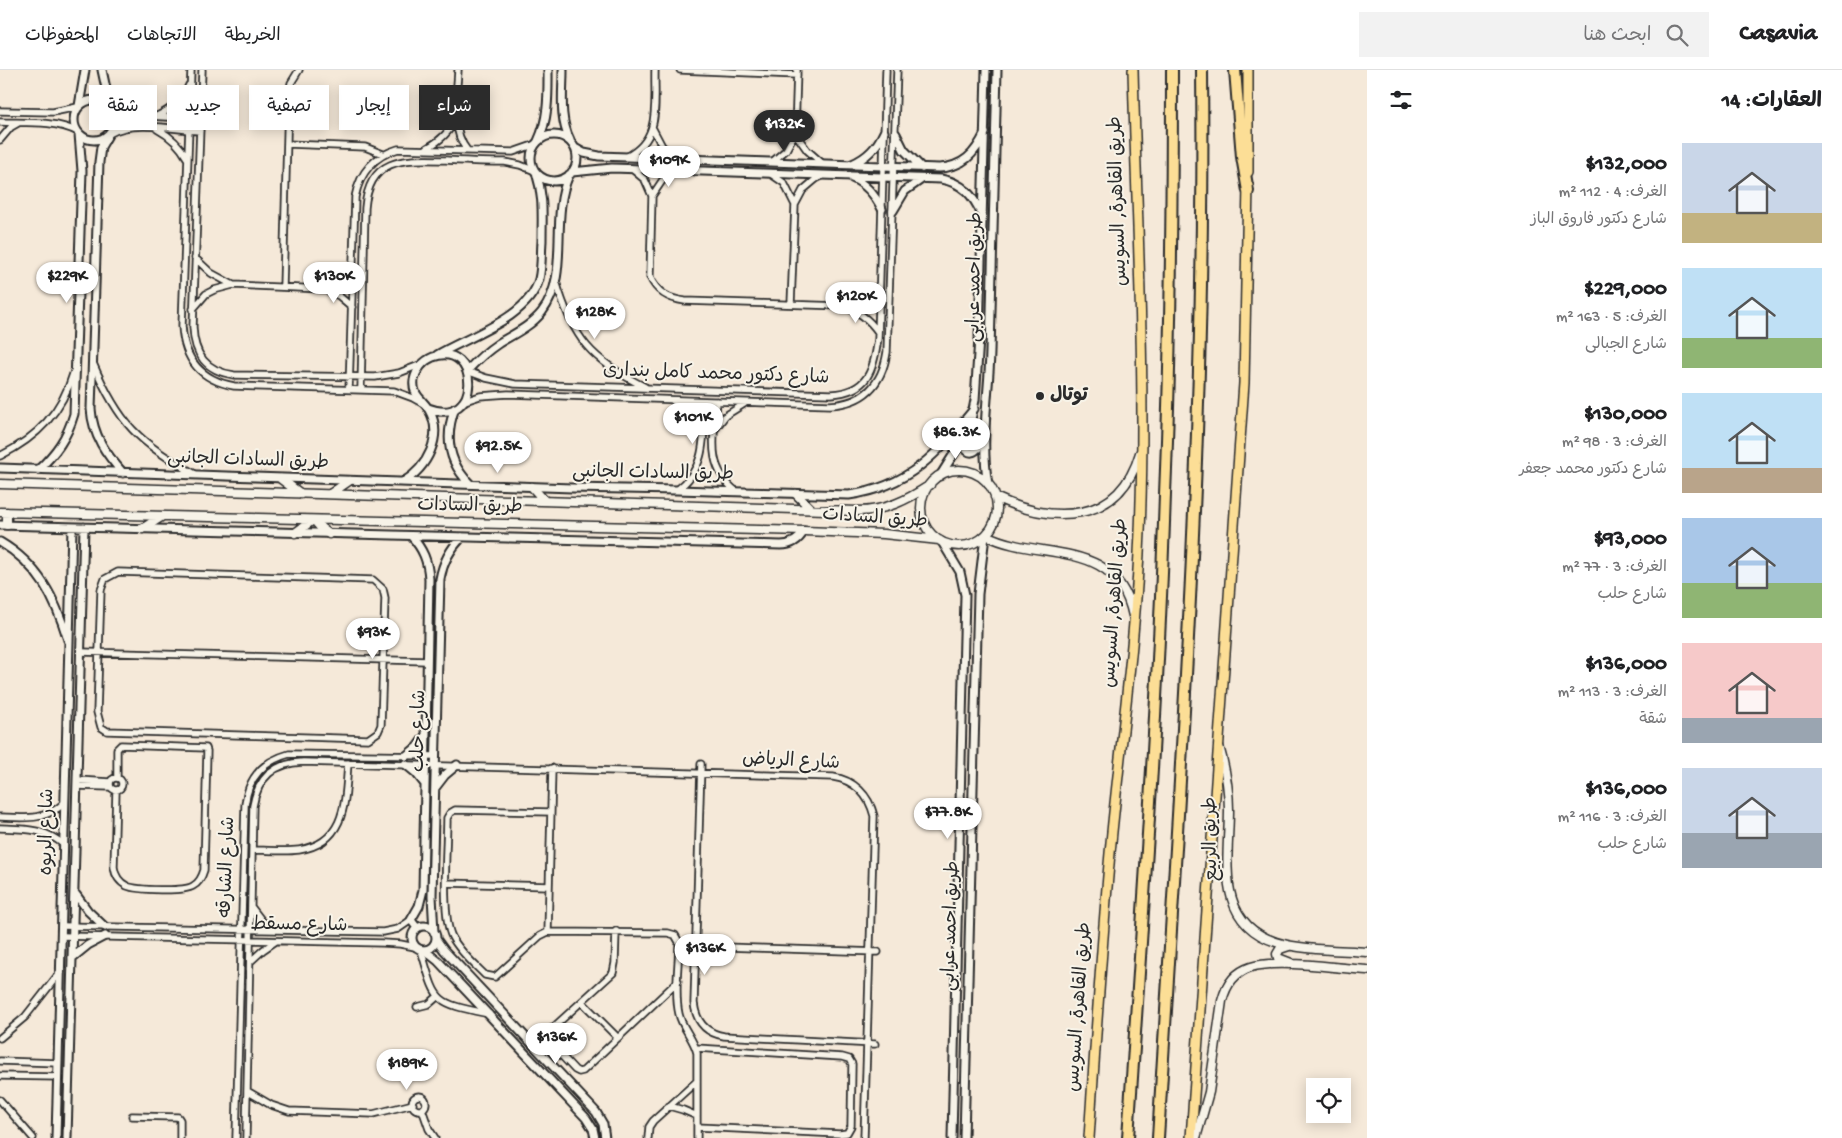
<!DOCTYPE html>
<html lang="ar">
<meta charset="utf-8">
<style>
:root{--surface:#fff;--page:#f2f2f2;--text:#202124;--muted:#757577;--line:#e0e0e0;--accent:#2b2b2b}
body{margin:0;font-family:"Gochi Hand","Playpen Sans Arabic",sans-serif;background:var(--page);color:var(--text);direction:rtl;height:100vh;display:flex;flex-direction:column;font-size:19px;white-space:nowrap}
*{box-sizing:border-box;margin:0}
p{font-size:16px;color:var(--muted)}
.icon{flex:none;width:28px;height:28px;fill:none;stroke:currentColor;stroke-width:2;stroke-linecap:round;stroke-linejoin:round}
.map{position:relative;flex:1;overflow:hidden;direction:ltr}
.sheet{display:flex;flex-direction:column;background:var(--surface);width:475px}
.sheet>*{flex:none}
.hud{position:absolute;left:15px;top:15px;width:475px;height:45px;direction:rtl;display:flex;gap:10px}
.tools{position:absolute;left:1306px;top:1008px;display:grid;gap:10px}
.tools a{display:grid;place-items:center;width:45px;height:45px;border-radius:0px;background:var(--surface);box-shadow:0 2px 12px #0003;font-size:25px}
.price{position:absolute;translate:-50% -42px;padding:0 11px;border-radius:18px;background:#fff;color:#222;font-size:16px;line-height:32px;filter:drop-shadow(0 1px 2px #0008)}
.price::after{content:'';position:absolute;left:50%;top:30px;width:15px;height:11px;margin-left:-8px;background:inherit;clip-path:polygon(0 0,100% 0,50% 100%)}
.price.on{background:var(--accent);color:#fff}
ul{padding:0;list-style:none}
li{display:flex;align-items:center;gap:15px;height:125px;padding:0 20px}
li span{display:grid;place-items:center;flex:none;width:140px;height:100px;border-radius:0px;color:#555}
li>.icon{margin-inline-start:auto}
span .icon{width:60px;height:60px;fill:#fffc;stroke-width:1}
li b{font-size:21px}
h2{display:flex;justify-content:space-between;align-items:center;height:60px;padding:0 20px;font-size:21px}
.pill{padding:0 18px;border-radius:0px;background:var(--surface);box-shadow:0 2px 12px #0003;font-size:18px;line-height:45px}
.pill.on{background:var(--accent);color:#fff}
header{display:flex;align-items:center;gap:30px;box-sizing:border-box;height:70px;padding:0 25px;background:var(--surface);border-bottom:1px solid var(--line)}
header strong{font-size:24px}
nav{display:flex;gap:28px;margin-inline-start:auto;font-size:18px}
.search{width:350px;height:45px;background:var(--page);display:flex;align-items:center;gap:12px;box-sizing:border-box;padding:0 18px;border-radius:0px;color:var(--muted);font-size:19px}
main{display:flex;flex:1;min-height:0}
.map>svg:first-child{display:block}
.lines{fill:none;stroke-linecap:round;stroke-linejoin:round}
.minor-casing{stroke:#2b2b2b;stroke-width:9}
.tertiary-casing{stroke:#2b2b2b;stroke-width:11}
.secondary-casing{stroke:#2b2b2b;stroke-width:11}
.trunk-casing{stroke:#2b2b2b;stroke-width:12}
.motorway-casing{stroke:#2b2b2b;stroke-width:14}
.minor{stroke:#f7f3e8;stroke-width:5.5}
.tertiary{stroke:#f7f3e8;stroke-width:7}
.secondary{stroke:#f7f3e8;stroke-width:8}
.trunk{stroke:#fcde96;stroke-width:9}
.motorway{stroke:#fcde96;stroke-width:10}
.poi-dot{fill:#2b2b2b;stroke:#f7f3e8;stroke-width:2}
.labels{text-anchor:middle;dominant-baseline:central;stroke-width:4;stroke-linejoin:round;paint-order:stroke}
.street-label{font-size:19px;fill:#2b2b2b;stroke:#f7f3e8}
.poi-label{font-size:19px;font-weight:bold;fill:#2b2b2b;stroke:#f7f3e8;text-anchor:start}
</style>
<header>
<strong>Casavia</strong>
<div class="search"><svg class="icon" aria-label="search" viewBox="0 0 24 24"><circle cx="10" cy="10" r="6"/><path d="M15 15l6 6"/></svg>ابحث هنا</div>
<nav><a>الخريطة</a><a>الاتجاهات</a><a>المحفوظات</a></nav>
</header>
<main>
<section class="sheet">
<h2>العقارات: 14<svg class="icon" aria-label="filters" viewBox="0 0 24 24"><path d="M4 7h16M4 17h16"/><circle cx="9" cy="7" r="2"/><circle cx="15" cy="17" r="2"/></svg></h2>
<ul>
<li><span style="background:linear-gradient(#c9d6e8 70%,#c2b280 0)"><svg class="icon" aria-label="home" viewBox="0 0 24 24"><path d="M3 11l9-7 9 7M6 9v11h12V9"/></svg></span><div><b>$132,000</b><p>الغرف: 4 · 112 m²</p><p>شارع دكتور فاروق الباز</p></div></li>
<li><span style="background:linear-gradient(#bfe0f5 70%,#8fb573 0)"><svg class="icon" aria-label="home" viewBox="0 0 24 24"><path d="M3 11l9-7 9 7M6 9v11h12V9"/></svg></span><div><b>$229,000</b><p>الغرف: 5 · 163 m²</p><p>شارع الجبالى</p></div></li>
<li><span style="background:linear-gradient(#bfe0f5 75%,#b9a48a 0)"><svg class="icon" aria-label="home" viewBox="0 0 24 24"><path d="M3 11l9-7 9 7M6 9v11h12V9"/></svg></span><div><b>$130,000</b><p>الغرف: 3 · 98 m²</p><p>شارع دكتور محمد جعفر</p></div></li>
<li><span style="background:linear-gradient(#a9c7e8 65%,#8fb573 0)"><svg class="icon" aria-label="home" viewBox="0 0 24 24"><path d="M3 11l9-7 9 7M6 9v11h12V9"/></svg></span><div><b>$93,000</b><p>الغرف: 3 · 77 m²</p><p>شارع حلب</p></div></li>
<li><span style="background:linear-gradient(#f6c9c9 75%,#9aa5b1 0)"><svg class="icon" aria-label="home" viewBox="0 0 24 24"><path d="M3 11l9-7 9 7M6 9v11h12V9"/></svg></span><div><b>$136,000</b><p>الغرف: 3 · 113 m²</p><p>شقة</p></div></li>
<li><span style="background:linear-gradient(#c9d6e8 65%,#9aa5b1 0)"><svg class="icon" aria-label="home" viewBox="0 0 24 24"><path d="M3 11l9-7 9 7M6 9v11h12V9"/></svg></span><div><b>$136,000</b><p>الغرف: 3 · 116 m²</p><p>شارع حلب</p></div></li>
</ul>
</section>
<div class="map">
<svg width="1367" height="1068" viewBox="0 0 1367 1068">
<rect width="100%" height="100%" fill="#f5e9d9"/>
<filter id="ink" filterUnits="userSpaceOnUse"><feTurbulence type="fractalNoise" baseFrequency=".02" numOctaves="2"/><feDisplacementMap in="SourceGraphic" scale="10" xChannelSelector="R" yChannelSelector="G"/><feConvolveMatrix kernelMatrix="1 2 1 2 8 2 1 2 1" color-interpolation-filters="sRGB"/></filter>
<g filter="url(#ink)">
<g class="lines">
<defs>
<path id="minor" d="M191 0 182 256C184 290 201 310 234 316L394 321 413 328 422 333
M202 0 193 257C194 285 206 301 234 305L375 307 399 303 422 294
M458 0C457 25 450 59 467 80
M680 0 797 5
M111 38 132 45 200 49
M0 41 53 42 78 37
M157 46C172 39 183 30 189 15
M0 52C26 53 54 50 78 62
M157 59C170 66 180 75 187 88
M653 59 662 76 676 89
M795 63 807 80 823 94
M109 64C131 50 174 59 200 61
M0 70 11 57 18 53
M287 74 365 77 383 84
M427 78C440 71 450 62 456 48
M626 87C662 69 654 35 655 0
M772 92 786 80 795 63 797 0
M632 99 645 110 652 126 650 207C657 223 669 229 685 231L842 236 867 227 879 215
M771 104 784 113 795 135
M652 126 662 111 676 100
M195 188 211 203 233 215
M556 211C573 269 591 290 645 317
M283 217 288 30 291 13 299 0
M323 219 340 212 353 200
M791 234 795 135 803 120 816 109 824 105
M842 236C858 241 868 248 878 262
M193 239 206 224 214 220 233 215 323 219 339 226 352 237
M93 293C119 354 138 372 195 404
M467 301 486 308 515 314 831 324C868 322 874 300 878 268L886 0
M349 319 355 127C360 102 374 86 398 79L513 82 536 74
M361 319 365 138C369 86 406 89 446 90 466 91 485 92 505 92L520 95 535 101
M673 331 690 342 704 359
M717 331C714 367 705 397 737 422
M462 332 480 326 508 324 830 335C864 333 882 315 887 282L897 0
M716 358 725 346 744 334
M0 386C38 367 62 342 74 301
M677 420C708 397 703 365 705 331
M118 502 373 510 383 519 385 528 381 655 378 662 368 669 107 661 101 657 97 642 101 520 105 509Z
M81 582 427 591
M701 694 694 933C696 952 706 963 724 966L875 974
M110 714a6 6 0 1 1 12 0a6 6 0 1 1-12 0Z
M77 710 110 712
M77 716 110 717
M116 721 114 797C115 805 119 812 127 816 136 820 184 822 193 816 199 813 202 807 204 800L207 681 206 678 121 675 117 679V708
M551 742 455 740 450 743 447 748C447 774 441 847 452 867 460 882 474 894 485 905L495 907 540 866 548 862 668 863 675 865 679 872C679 893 674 923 679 944 682 958 694 969 697 983V1068
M0 747C24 748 46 751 64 733
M0 758C24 759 45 758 64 775
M253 780C268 780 284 782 299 780 347 773 345 730 348 693
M446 813 549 816
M252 838 262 851 273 858
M62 856 383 862 398 859 411 850
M616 861 615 893 613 903 546 964 547 970 575 1000 579 1002 583 1001 678 911
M548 862 552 698
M62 866 383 873 400 874 415 877
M695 876 878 882
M421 880C437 934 433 932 489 944
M251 891 263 880 276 871
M582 932 618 968
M417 937 429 934 437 927
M0 968 25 947 61 901
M696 978 842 987 849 989 852 994 851 1056 847 1063 840 1064 697 1057
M0 991 58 993
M0 1006 58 1007
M247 1021 271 1035 289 1041 373 1044 413 1034
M412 1033a7 7 0 1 1 14 0a7 7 0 1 1-14 0Z
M0 1030 33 1068
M669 1036 683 1040 697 1046
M422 1039 429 1059 435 1068
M132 1046 178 1047 180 1050V1068
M236 1068 245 735C248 708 263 691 289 684L435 686
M246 1068 253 736C258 707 274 693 303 692L833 707C854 710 869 725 874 746L864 1068
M648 1068 649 1057 653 1051 697 1011"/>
<path id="tertiary" d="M102 0 110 37
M563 0C563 24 559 48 570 70
M74 50a20 20 0 1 1 40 0a20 20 0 1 1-40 0Z
M79 36 85 0
M896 64 904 80 922 98
M531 88a23 23 0 1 1 46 0a23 23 0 1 1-46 0Z
M108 65 101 77 99 92 91 339C93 366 106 384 123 403
M538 71C549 48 548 24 548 0
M575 78 584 83 599 86 939 98C963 97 975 84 985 63
M852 94C868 87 877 77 884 62
M572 102 612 98 941 109C963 113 973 125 982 145
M852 108C866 114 875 125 882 139
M893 141 905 121 922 109
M437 285C469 266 529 248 539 209 542 197 541 183 542 171 542 145 544 127 536 102
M467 301C477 290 487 281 499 273 514 264 531 256 542 242 571 204 549 149 569 105
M455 338C444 367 448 392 470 414
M962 371C963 378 970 387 977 379 981 377 982 371 983 367
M0 398 572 418 677 420 849 425C909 417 938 383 974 339
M38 400C56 383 67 368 74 344L82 101 79 64
M940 406 962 371 971 350 975 330 979 268 986 0
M403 412C427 398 444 366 429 340 422 328 412 326 414 310 416 300 423 291 433 287 480 270 483 359 428 338
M988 414C980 371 989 325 990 282 993 188 995 94 997 0
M0 455 781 475C792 475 799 470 804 461
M411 466C423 479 428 491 429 509L423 820 419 836 411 850 417 858
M0 472C39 495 55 528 68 570
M942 472 960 502 965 525 952 1068
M406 686 417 677 425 666
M405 694 416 703 424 713
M435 718 445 705 457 695
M74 822 88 841 105 857
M412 868a12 12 0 1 1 24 0a12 12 0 1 1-24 0Z
M434 862 432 826 440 509C443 492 450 479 462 467
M436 869 444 880 596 1042 603 1054 605 1068
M424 880 438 891 586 1048 593 1059 595 1068
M72 888 88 875 105 866
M56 1068 72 457
M67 1068 84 457
M964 1068 978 524 985 466"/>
<path id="secondary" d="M921 438a38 38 0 1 1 76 0a38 38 0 1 1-76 0Z
M281 409 301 424
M0 414 857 441C886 441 907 430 930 415
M532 417 544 430
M330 424 349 411
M796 424 811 439
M995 427C1052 454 1119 455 1140 383
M0 442 804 461 884 464 939 470
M7 442V455
M314 450 321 458 329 464
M142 459 161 447
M295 463 313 450
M986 465C1039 492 1116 466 1133 546
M1219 676C1225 697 1229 718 1229 740 1229 789 1214 852 1276 872 1300 880 1341 880 1367 882
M1289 876 1280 879 1277 884 1278 888 1291 893
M1196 1068 1209 1022 1222 931C1226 915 1235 902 1251 897 1277 889 1338 898 1367 900"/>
<path id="trunk" d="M1248 0V102
M1089 1068C1096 966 1102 864 1112 762 1122 662 1136 563 1140 462 1146 308 1137 154 1133 0
M1191 1068 1244 313 1248 115"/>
<path id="motorway" d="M1235 0 1242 87 1248 121
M1128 1068C1142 854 1158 639 1165 424 1171 283 1172 141 1172 0
M1158 1068C1180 712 1206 357 1202 0"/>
</defs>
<use href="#minor" class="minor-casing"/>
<use href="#tertiary" class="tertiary-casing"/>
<use href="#secondary" class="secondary-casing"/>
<use href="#trunk" class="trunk-casing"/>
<use href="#motorway" class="motorway-casing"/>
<use href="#minor" class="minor"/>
<use href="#tertiary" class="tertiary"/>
<use href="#secondary" class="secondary"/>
<use href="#trunk" class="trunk"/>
<use href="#motorway" class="motorway"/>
</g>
</g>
<circle class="poi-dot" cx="1040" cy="326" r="5"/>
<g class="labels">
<g class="street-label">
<text transform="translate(1119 131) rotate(-92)">طريق القاهرة, السويس</text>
<text transform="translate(976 207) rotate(-89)">طريق احمد عرابى</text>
<text transform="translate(716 305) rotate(2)">شارع دكتور محمد كامل بندارى</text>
<text transform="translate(248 391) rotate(2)">طريق السادات الجانبى</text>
<text transform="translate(653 404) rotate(1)">طريق السادات الجانبى</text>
<text transform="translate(470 437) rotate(1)">طريق السادات</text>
<text transform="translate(875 449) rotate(4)">طريق السادات</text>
<text transform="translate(1116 533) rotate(-86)">طريق القاهرة, السويس</text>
<text transform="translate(420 661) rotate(-89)">شارع حلب</text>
<text transform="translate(791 692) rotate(3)">شارع الرياض</text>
<text transform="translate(48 762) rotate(-89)">شارع الربوه</text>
<text transform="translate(1212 769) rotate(-91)">طريق الربيع</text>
<text transform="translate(228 797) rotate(-88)">شارع الشارقه</text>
<text transform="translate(299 856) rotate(1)">شارع مسقط</text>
<text transform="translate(952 856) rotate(-88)">طريق احمد عرابى</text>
<text transform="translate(1080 937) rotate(-86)">طريق القاهرة, السويس</text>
</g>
<g class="poi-label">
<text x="1050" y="326">توتال</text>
</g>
</g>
</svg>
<div class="tools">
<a><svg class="icon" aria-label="locate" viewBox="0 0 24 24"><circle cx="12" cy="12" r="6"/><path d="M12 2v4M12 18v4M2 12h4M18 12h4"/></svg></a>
</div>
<b class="price on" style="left:784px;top:82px">$132K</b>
<b class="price" style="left:669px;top:118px">$109K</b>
<b class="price" style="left:67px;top:234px">$229K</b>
<b class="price" style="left:334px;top:234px">$130K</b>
<b class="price" style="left:856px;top:254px">$120K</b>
<b class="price" style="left:595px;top:270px">$128K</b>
<b class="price" style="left:693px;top:375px">$101K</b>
<b class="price" style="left:956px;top:390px">$86.3K</b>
<b class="price" style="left:498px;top:404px">$92.5K</b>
<b class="price" style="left:373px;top:590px">$93K</b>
<b class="price" style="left:948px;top:770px">$77.8K</b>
<b class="price" style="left:705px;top:906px">$136K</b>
<b class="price" style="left:556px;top:995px">$136K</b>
<b class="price" style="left:407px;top:1021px">$189K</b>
<div class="hud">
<a class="pill on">شراء</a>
<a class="pill">إيجار</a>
<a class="pill">تصفية</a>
<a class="pill">جديد</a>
<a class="pill">شقة</a>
</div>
</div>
</main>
